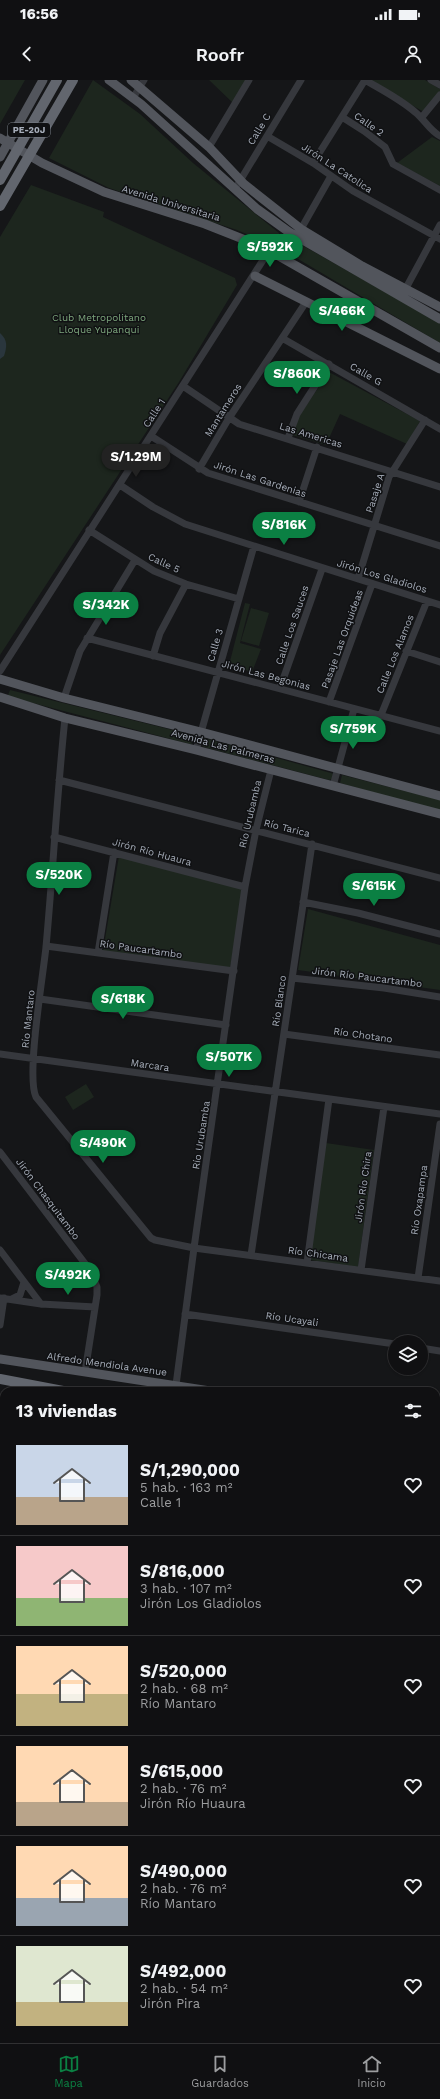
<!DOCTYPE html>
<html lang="es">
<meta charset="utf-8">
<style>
:root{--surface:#101012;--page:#19191b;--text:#f1f3f6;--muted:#9c9d9f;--line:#303032;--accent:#0b8043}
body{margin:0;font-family:"Work Sans",sans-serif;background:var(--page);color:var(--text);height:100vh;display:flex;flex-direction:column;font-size:15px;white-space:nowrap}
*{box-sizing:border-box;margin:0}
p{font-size:13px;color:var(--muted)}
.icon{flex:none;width:22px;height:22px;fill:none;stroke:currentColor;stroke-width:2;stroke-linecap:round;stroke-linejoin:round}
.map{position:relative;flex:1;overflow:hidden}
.side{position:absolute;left:0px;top:1307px;width:440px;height:656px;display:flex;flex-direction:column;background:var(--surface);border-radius:12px 12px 0 0;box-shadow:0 1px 3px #0004,0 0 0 1px var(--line)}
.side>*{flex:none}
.controls{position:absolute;left:388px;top:1255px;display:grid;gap:8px}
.controls a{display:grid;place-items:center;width:40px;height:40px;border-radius:50%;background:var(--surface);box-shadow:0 1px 3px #0004,0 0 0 1px var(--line);font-size:20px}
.price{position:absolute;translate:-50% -34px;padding:0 9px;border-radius:14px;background:var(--accent);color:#fff;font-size:13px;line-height:26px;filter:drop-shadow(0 1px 2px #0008)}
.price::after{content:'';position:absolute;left:50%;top:24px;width:12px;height:9px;margin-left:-6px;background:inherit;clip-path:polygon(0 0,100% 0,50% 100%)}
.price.on{background:#222;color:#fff}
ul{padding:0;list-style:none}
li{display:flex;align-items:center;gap:12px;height:100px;padding:0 16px}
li+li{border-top:1px solid var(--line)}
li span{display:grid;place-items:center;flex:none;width:112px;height:80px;border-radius:0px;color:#555}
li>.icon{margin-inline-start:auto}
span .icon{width:48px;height:48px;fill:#fffc;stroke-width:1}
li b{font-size:17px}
h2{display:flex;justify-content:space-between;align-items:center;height:48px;padding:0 16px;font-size:17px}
.status{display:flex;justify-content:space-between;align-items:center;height:28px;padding:0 20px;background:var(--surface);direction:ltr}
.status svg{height:11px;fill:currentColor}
header{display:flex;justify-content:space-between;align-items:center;height:52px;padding:0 16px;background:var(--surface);font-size:18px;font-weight:600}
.tabs{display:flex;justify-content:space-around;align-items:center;height:56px;border-top:1px solid var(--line);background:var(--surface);font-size:11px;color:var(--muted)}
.tabs a{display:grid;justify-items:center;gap:2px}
.tabs .on{color:var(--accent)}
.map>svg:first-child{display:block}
.green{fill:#1d261e}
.water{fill:#2a363d}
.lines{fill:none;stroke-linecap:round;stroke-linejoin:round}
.minor{stroke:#36383d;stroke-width:7}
.major{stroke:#52555c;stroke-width:9}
.highway{stroke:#62666e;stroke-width:10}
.labels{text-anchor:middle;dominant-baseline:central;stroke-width:3;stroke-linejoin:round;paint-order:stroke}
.shield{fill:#101113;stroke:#797e87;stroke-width:1}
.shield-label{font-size:9px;font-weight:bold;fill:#a6adb9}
.street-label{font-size:10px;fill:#a6adb9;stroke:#101113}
.park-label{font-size:10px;fill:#7ca57c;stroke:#101113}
</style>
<div class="status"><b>16:56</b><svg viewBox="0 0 49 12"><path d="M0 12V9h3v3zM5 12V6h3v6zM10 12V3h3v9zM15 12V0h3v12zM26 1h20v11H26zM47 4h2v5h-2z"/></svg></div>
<header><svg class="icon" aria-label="back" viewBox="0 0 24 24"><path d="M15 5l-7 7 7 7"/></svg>Roofr<svg class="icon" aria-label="person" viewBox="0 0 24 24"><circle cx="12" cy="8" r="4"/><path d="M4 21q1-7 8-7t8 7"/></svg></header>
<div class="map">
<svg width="440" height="1963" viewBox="0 0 440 1963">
<rect width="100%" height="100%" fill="#151618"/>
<path class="green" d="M0 0H25L0 44Z
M93 0 140 34 193 83 279 153 278 162 270 164 237 150 109 108 49 78Z
M209 0H246L233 23Z
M367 0H425L440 9V12L424 32Z
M432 57 440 61V106L397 83Z
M31 105 104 132 103 137 235 198 237 205 179 302 0 575V157Z
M300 164 440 243V263L293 176Z
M329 292 420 341 407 364 340 334 326 365 292 355 299 336Z
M245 523 250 524 240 563 261 569 252 592 229 585Z
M251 528 269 533 259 566 241 561Z
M10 610 197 656 196 662 190 664 10 617 8 615Z
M204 658 331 693 333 694 332 699 329 700 204 667 202 666Z
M342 695 440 720V731L340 703Z
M119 776 243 809 230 889 103 871Z
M308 829 440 865V910L298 890Z
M86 1004 94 1017 73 1030 65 1017Z
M326 1063 374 1070 358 1187 310 1180Z"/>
<path class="water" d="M0 253C8 260 7 267 4 276L0 279Z"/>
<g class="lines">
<path class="minor" d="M365 0C382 10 400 19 415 32 425 40 429 50 440 56
M431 0 440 5
M133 18 144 0
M342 37 364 51 385 67 393 84 440 110
M422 37 440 15
M267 56 313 83 353 111 440 159
M209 67 249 0
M313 83 365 0
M235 109 301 0
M406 208 440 145
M282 258 440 349
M183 306 239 344 440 407
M151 356 208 393 440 466
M288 358 297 334 329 284
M199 389 229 338 306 222
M120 405 153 427 185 444 440 525
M299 422 317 367
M89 450 154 491 186 504 239 519
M358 499 389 397 425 340
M87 558 440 651
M406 571 440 582
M153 576 160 553 186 504
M0 591 265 177 271 171 285 169 301 149 331 96
M280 608 322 489
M64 618 80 571 135 480
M329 622 372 504
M381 635 427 521
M65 638C57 714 53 791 46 867 43 896 26 997 36 1017L151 1158 155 1160 194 1168 440 1201
M196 670 254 466
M59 700 440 798
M333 706 354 629
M54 757 245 807
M303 822 358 833 440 854
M46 866 234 891
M98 873 114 772
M292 898 384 908 440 917
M40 919 226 945
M284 954 440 975
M0 974 440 1034
M0 1072 90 1190 97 1207V1215L85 1292
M0 1170 41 1224
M251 1175 312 764
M307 1183 329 1019
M361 1190 384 1027
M418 1198 440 1044
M0 1218 41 1224 95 1227
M12 1219 20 1215 24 1202
M185 1234 395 1264
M0 1245 4 1218
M421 1268 440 1271
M176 1305 194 1168 245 807 256 750 271 690
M0 1706 4 1678
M0 1884H4"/>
<path class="major" d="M109 0 141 24 257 129 289 152 440 239
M131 0 209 67 244 104 301 149 362 186 440 227
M0 58 42 83 104 112 205 144 263 167 440 268
M0 77 43 0
M255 196 440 289
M0 599 64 618 201 652 440 716
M0 617 65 638 196 670 440 734
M0 1279 210 1311
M436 1346H440
M0 1387H4
M436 1453H440"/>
<path class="highway" d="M0 100 57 0
M0 126 73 0
M0 1299 63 1311
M0 1326 4 1327
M0 1340H4
M0 1370H4
M436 1390H440
M436 1403 440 1404"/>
</g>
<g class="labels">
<rect class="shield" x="8" y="43" width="42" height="14" rx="3"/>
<g class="shield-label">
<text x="29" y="50">PE-20J</text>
</g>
<g class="street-label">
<text transform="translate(369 44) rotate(35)">Calle 2</text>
<text transform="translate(259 49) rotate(-59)">Calle C</text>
<text transform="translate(337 88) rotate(33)">Jirón La Catolica</text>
<text transform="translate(171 123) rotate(17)">Avenida Universitaria</text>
<text transform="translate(366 294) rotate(30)">Calle G</text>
<text transform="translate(223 330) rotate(-58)">Mantameros</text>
<text transform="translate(154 333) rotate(-57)">Calle 1</text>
<text transform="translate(311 355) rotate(17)">Las Americas</text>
<text transform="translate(260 399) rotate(18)">Jirón Las Gardenias</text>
<text transform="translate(375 413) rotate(-72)">Pasaje A</text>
<text transform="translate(164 483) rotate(25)">Calle 5</text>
<text transform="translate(382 496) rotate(17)">Jirón Los Gladiolos</text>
<text transform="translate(292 545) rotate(-71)">Calle Los Sauces</text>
<text transform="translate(342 559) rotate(-70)">Pasaje Las Orquideas</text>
<text transform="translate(215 565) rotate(-74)">Calle 3</text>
<text transform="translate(395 574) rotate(-68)">Calle Los Alamos</text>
<text transform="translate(266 595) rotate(15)">Jirón Las Begonias</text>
<text transform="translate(223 666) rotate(15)">Avenida Las Palmeras</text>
<text transform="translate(250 734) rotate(-77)">Río Urubamba</text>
<text transform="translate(287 748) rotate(14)">Río Tarica</text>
<text transform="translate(152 772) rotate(15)">Jirón Río Huaura</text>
<text transform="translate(141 869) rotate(8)">Río Paucartambo</text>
<text transform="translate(367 897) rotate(7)">Jirón Río Paucartambo</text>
<text transform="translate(279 921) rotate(-82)">Río Blanco</text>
<text transform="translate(28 939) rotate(-84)">Río Mantaro</text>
<text transform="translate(363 955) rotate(8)">Río Chotano</text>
<text transform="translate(150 985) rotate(8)">Marcara</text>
<text transform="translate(201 1055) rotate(-81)">Río Urubamba</text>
<text transform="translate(363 1107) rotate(-82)">Jirón Río Chira</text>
<text transform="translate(48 1119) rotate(53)">Jirón Chasquitambo</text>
<text transform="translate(419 1120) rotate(-82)">Río Oxapampa</text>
<text transform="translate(318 1174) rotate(8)">Río Chicama</text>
<text transform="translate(292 1239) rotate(8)">Río Ucayali</text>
<text transform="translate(107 1284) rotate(8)">Alfredo Mendiola Avenue</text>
</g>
<g class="park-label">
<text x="99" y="237">Club Metropolitano<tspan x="99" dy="12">Lloque Yupanqui</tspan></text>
</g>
</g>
</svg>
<div class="controls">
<a><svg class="icon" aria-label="layers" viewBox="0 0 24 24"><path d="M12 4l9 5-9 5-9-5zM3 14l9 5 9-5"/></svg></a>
</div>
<b class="price" style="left:270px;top:188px">S/592K</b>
<b class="price" style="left:342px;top:252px">S/466K</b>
<b class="price" style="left:297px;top:315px">S/860K</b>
<b class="price on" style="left:136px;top:398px">S/1.29M</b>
<b class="price" style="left:284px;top:466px">S/816K</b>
<b class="price" style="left:106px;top:546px">S/342K</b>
<b class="price" style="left:353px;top:670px">S/759K</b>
<b class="price" style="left:59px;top:816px">S/520K</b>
<b class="price" style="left:374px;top:827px">S/615K</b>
<b class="price" style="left:123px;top:940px">S/618K</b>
<b class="price" style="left:229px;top:998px">S/507K</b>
<b class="price" style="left:103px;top:1084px">S/490K</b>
<b class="price" style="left:68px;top:1216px">S/492K</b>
<section class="side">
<h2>13 viviendas<svg class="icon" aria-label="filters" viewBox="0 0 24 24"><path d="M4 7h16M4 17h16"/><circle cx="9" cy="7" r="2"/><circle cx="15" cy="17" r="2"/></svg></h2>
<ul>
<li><span style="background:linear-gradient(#c9d6e8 65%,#b9a48a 0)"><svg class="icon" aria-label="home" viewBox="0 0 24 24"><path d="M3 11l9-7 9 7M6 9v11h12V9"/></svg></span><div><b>S/1,290,000</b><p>5 hab. · 163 m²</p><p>Calle 1</p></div><svg class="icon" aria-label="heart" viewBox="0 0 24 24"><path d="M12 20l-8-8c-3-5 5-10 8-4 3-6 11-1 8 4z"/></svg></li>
<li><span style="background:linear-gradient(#f6c9c9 65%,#8fb573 0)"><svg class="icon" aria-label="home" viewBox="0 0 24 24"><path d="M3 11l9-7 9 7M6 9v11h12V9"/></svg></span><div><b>S/816,000</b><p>3 hab. · 107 m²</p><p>Jirón Los Gladiolos</p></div><svg class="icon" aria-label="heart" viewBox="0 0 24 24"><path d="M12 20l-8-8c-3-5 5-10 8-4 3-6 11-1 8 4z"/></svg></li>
<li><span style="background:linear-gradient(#ffd9b3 60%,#c2b280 0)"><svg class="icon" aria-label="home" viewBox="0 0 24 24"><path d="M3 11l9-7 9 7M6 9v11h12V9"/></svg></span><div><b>S/520,000</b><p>2 hab. · 68 m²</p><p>Río Mantaro</p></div><svg class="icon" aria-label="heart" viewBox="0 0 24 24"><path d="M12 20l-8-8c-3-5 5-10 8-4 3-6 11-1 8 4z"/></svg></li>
<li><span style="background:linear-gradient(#ffd9b3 70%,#b9a48a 0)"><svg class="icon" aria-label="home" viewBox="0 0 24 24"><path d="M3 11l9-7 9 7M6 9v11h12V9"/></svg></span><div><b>S/615,000</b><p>2 hab. · 76 m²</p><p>Jirón Río Huaura</p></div><svg class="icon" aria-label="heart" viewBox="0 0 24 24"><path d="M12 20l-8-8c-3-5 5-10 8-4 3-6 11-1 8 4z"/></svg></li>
<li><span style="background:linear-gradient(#ffd9b3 65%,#9aa5b1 0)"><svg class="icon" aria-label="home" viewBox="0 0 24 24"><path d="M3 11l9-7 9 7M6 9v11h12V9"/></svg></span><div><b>S/490,000</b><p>2 hab. · 76 m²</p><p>Río Mantaro</p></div><svg class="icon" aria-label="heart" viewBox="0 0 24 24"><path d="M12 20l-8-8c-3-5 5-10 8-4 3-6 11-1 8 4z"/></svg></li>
<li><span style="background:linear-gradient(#dfe7d0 70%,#c2b280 0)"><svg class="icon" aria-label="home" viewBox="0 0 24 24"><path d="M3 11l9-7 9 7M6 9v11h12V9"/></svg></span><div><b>S/492,000</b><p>2 hab. · 54 m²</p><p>Jirón Pira</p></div><svg class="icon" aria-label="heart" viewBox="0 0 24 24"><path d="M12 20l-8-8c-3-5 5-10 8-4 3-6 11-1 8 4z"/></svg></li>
</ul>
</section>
</div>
<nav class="tabs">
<a class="on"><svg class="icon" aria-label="map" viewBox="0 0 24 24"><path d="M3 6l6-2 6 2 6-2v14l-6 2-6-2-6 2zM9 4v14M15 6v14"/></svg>Mapa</a>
<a><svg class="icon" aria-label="saved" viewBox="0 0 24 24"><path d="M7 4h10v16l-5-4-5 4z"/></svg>Guardados</a>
<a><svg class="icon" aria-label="home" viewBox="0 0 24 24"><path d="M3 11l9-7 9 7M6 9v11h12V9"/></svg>Inicio</a>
</nav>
